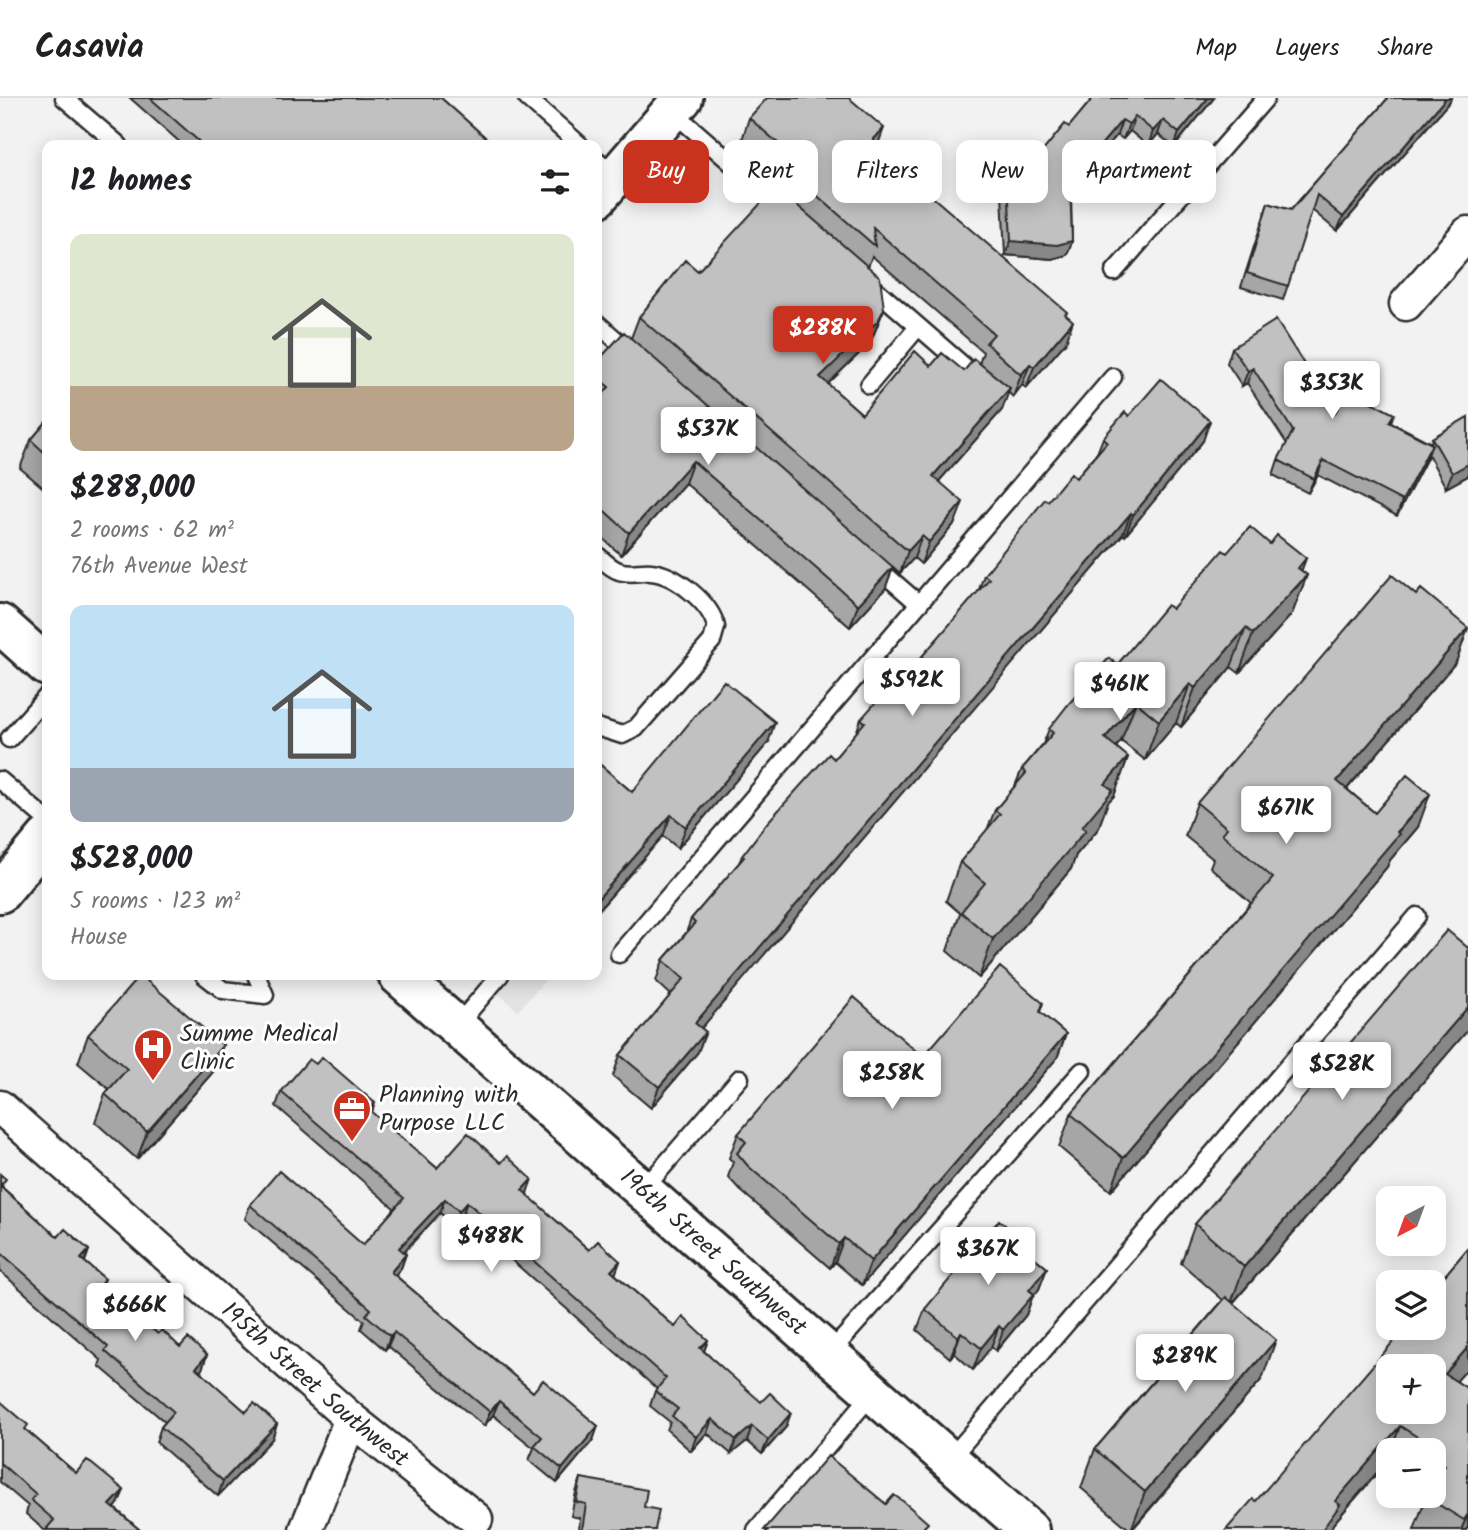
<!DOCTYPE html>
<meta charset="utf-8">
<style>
:root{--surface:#fff;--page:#f6f6f6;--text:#202124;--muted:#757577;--line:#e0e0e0;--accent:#c8321e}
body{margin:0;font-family:Kalam,sans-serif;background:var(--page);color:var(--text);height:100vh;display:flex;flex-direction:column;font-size:26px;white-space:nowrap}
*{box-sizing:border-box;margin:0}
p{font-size:23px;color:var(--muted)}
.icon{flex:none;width:38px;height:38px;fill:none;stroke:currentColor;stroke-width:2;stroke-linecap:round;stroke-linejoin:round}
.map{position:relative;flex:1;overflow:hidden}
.details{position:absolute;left:42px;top:42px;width:560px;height:840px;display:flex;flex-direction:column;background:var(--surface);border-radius:14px;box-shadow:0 4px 18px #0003}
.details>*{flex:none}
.hud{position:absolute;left:623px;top:42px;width:665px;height:63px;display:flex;gap:14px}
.needle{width:46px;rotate:221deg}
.buttons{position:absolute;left:1376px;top:1088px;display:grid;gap:14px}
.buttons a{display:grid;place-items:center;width:70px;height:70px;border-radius:14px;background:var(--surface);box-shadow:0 4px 18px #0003;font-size:35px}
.price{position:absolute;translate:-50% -60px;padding:0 16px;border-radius:7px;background:#fff;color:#222;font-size:23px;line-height:46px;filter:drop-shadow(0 2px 4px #0008)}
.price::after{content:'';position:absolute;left:50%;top:42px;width:21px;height:16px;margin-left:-10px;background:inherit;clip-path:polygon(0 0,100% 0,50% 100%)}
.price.selected{background:var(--accent);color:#fff}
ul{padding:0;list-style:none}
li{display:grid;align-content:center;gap:14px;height:371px;padding:0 28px}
li span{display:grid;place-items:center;height:217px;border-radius:14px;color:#555}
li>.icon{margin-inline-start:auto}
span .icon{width:126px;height:126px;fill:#fffc;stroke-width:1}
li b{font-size:30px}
h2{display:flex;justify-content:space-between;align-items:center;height:84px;padding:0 28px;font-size:30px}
.pill{padding:0 24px;border-radius:14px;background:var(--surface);box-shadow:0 4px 18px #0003;font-size:24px;line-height:63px}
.pill.selected{background:var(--accent);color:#fff}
header{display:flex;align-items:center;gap:42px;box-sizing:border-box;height:98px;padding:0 35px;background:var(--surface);border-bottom:2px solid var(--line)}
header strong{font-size:33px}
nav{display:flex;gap:38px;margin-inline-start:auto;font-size:24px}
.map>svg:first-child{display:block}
.built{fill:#e3e3e3}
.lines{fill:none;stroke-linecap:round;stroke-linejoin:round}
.service-casing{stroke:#2b2b2b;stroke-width:21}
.minor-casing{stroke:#2b2b2b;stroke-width:37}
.tertiary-casing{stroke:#2b2b2b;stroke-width:44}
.primary-casing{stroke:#2b2b2b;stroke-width:44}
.service{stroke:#fff;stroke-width:16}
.minor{stroke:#fff;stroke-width:32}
.tertiary{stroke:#fff;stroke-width:38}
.primary{stroke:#fff;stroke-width:38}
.wall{fill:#a6a6a6;stroke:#2b2b2b;stroke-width:2;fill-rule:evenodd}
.shaded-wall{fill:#878787;stroke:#2b2b2b;stroke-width:2}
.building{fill:#c1c1c1;stroke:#2b2b2b;stroke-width:2;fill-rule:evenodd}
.labels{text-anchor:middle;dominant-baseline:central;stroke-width:6;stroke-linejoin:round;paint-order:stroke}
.poi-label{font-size:24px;fill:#2b2b2b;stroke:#fff;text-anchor:start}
.street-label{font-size:24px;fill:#2b2b2b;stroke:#fff}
</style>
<header>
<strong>Casavia</strong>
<nav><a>Map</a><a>Layers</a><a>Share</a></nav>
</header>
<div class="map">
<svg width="1468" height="1432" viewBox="0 0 1468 1432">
<rect width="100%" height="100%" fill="#f2f2f2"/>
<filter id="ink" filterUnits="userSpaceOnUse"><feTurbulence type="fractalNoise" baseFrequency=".0143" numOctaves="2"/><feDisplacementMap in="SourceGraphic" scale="14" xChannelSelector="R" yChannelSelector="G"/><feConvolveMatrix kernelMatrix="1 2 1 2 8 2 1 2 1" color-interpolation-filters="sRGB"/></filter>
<g filter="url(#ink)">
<path class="built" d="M478 877H550L518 913Z"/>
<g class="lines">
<defs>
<path id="service" d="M64 0 119 47
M527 0 580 47
M672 13 784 111
M597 62 615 79
M1114 174 1266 0
M866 183 981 283
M597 225 632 256
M869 287 918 229
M597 457C604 463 610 470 619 473 630 477 640 473 651 474 675 476 711 505 716 529L712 543 636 630 622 637 597 629
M873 466 919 506
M9 641 47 598
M0 682 47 722
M619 856 1113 279
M204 877 223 892 265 897 256 877
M456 929 500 877
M643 1092 740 980
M829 1256 1082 973
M949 1362 1417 818
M756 1432 873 1295"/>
<g id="minor">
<path d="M1406 206 1468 135"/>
<path id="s1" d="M0 1009 351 1321 476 1421"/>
<path d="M306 1432 351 1321"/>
</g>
<path id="tertiary" d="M597 100 683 0
M0 795 47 739"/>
<g id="primary">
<path d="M0 526 47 568"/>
<path id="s2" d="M398 877 1029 1432"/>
</g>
</defs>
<use href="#service" class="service-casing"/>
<use href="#minor" class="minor-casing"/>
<use href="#tertiary" class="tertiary-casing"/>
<use href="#primary" class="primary-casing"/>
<use href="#service" class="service"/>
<use href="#minor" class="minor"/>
<use href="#tertiary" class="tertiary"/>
<use href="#primary" class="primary"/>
</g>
<path class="wall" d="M130 0H441L494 47H183Z
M1093 0H1214L1174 49 1158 36 1148 48 1130 33 1123 41 1117 37 1071 91 1072 143 1067 157 1052 161 1005 157 1002 97 1007 84V75L1012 60 1038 59 1069 29Z
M1388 0H1451L1450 3 1337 133 1312 112 1283 202 1241 189 1268 105 1291 112Z
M749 20 878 46 904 68 902 73 1066 217V244L1026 290 1022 287 1013 299 1008 294 1002 312 939 383 955 425 921 466 914 460 900 475 893 469 885 491 850 529 685 385 621 457 597 435V264L631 240 639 219 698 173 783 95 788 82 742 42ZM872 158 983 254 979 266 964 273 931 268 862 316 828 286 870 245 884 211 868 169Z
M1232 250 1335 315 1394 316 1391 324 1431 345 1432 340 1468 319V378L1446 390 1428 356 1397 418 1318 377 1308 395 1273 377 1278 362 1287 346 1247 285 1242 288 1227 265Z
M1129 318 1203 343 1125 438 1123 436 701 930 698 954 651 1010 613 978 620 957 671 897 656 883 663 862 686 835 691 821 739 765 742 758 834 661 856 635 861 621 894 591 978 494 984 477 1048 403 1076 380 1097 355 1103 340Z
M47 323V393L20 370 31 342Z
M1270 446 1306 460 1301 473 1307 477 1292 516 1239 575 1231 569 1181 629 1176 625 1145 662 1121 643 1116 649 1128 659 1114 698 1108 704 1098 731 1076 757 1071 771 979 880 947 853 960 815 946 803 960 764 987 732 995 712 1015 688 1022 671 1043 646 1049 631 1117 567 1227 455Z
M1416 497 1468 530 1456 564 1347 691 1375 715 1418 729 1390 762 1387 769 1111 1093 1059 1049 1071 1016 1251 805 1210 769 1213 761 1185 738 1197 705Z
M768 645 678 750 663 738 597 814V664L632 694Z
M1468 850V932L1233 1205 1262 1281 1132 1432H1130L1081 1390 1095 1351 1223 1202 1181 1165 1195 1126Z
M1040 914 1066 936 1057 960 862 1187 835 1164 830 1170 740 1092 728 1079 733 1064 729 1060 738 1036 923 959Z
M88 937 223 947 213 974 137 1061 95 1024 105 996 109 991 78 965Z
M316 966 375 1005 372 1015 437 1070 527 1095 526 1096 589 1152 620 1163 615 1176 675 1229 708 1242 704 1253 786 1329 762 1356 747 1343 731 1356 707 1335 691 1353 667 1332 670 1324 650 1308 655 1293 657 1291 462 1118 454 1127 440 1115 404 1154 406 1156 401 1170 395 1177 533 1294 598 1328 593 1342 557 1385 529 1362 534 1350 493 1317 484 1328 388 1248 385 1252 361 1231 364 1223 245 1121 250 1107 363 1147 395 1111 276 1008 281 994Z
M0 1076 3 1090 58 1139 89 1152 85 1164 105 1181 102 1189 158 1236 180 1249 207 1257 202 1271 200 1274 246 1314 277 1326 272 1341 218 1398 156 1344 161 1329 165 1324 99 1268 101 1262 0 1173Z
M1032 1149 1030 1156 1047 1170 1039 1191 1032 1200 1026 1217 996 1253 991 1249 973 1272 954 1255 950 1260 917 1232 925 1211Z
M1468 1150V1270L1456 1283 1468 1291V1429L1466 1432H1414L1426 1399 1425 1398H1433V1353H1388V1363L1333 1426 1256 1403 1433 1230V1194L1436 1188Z
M0 1303 26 1332 76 1375 124 1392 118 1406 115 1410 140 1432H44L26 1416 28 1408 0 1384Z
M581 1380 644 1409 655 1432H579L580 1420 571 1418 576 1394Z"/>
<path class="shaded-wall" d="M1208 0H1214L1174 49 1179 35Z
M1446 0H1451L1450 3 1337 133 1343 119Z
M1135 18 1130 33 1123 41 1129 26Z
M1122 22 1117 37 1065 97 1070 83Z
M1163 22 1158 36 1148 48 1153 33Z
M884 30 876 52 873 42Z
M1011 143H1072L1067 157 1052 161 1005 157Z
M884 211 870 245 812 301 820 279Z
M1073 223 1066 244 1026 290 1034 269Z
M1030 266 1022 287 1013 299 1021 277Z
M1253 270 1247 285 1242 288 1248 273Z
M1010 290 1002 312 925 399 933 378Z
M1210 323 1203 343 1125 438 1133 417Z
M1432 346 1427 360 1397 418 1402 403Z
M1323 362 1318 377 1308 395 1314 381Z
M693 363 685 385 621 457 629 435Z
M1468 366V378L1446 390 1452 375Z
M963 404 955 425 921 466 929 444Z
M1131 415 1123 436 688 946 695 925Z
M922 438 914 460 900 475 908 453Z
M1306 460 1295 491 1307 477 1292 516 1239 575 1253 536 1298 470Z
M893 469 885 491 850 529 858 507Z
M1246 530 1231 569 1181 629 1195 590Z
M1468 530 1456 564 1325 716 1337 683Z
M1190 586 1176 625 1145 662 1159 623Z
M1136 604 1121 643 1091 679 1105 640Z
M775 624 768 645 678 750 686 729Z
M1128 659 1114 698 1108 704 1098 731 1076 757 1071 771 979 880 993 841 1105 686Z
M1430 696 1418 729 1390 762 1387 769 1111 1093 1123 1060Z
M671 717 663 738 597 814V802Z
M1468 909V932L1230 1208 1244 1169Z
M706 934 698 954 651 1010 659 989Z
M1066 936 1057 960 862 1187 871 1163Z
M223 947 213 974 137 1061 147 1034Z
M532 1081 527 1095 517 1107 522 1092Z
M445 1101 440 1115 394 1164 399 1150Z
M467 1104 462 1118 454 1127 459 1113Z
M844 1140 835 1164 830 1170 839 1146Z
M89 1152 83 1167 81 1161Z
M406 1156 401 1170 386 1188 391 1174Z
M620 1163 615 1177 611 1173Z
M1047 1170 1039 1191 1032 1200 1026 1217 996 1253 1003 1232 1029 1192Z
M999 1228 991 1249 973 1272 981 1250Z
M394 1234 388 1248 385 1252 390 1238Z
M961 1234 954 1255 950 1260 958 1239Z
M708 1242 703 1256 700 1250Z
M1276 1242 1262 1281 1131 1432 1145 1394Z
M1468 1249V1270L1433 1310 1445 1276Z
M207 1257 202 1271 191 1285 196 1270Z
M499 1303 493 1317 484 1328 490 1314Z
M791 1315 786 1329 762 1356 768 1342Z
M712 1321 707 1335 691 1353 696 1339Z
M277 1326 272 1341 218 1398 223 1383Z
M598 1328 593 1342 557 1385 562 1371Z
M752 1328 747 1343 731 1356 736 1342Z
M1400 1328 1391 1353H1388L1387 1363 1333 1426 1331 1432H1322L1335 1403Z
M124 1392 118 1406 105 1421 110 1407Z
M1468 1416V1429L1466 1432H1461Z"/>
<path class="building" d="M150 0H441L494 47H203Z
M767 0H849L884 30 873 42 904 68 901 72 1067 214 1065 216 1073 223 1034 269 1030 266 1021 277 986 245 994 236 873 130 875 148 790 74 800 64 749 20Z
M1093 0H1208L1179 35 1163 22 1153 33 1135 18 1129 26 1122 22 1070 83 1072 143 1057 147 1011 143 1008 83 1013 82 1012 60 1038 59 1065 26 1069 29Z
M1388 0H1446L1343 119 1317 97 1288 188 1247 175 1268 105 1291 112Z
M776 89 880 179 884 211 878 223 820 279 862 316 915 253 931 268 942 255 964 273 974 261 1010 290 933 378 963 404 929 444 922 438 908 453 639 219 685 162 698 173Z
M1276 222 1335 315 1348 292 1394 316 1389 324 1432 346 1402 403 1323 362 1314 381 1278 362 1293 333 1253 270 1248 273 1232 250Z
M624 234 893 469 858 507 693 363 629 435 597 406V303L609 289 597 279V264Z
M1161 281 1210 323 1133 417 1131 415 695 925 706 934 659 989 620 957 684 881 663 862 695 825 691 821 744 759 742 758 767 725 829 656 834 661 865 624 861 621 890 588 894 591 989 481 984 477 1045 401 1048 403 1071 375 1076 380 1107 344 1103 340 1125 314 1129 318Z
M1468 319V366L1452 375 1432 340Z
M47 323V357L31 342Z
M1250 429 1270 446 1277 437 1306 460 1298 470 1307 477 1253 536 1246 530 1195 590 1190 586 1159 623 1136 604 1105 640 1128 659 1105 686 1113 692 1082 729 1086 732 993 841 961 814 985 785 960 764 1000 716 995 712 1026 675 1022 671 1053 635 1049 631 1067 608 1109 560 1117 567 1167 507 1172 511 1223 452 1227 455Z
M1392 477 1416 497 1421 491 1468 530 1337 683 1375 715 1407 677 1430 696 1397 734 1399 736 1123 1060 1071 1016 1273 780 1222 736 1227 730 1197 705Z
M724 583 775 624 686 729 671 717 597 802V664L632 694Z
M1447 832 1468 850V909L1244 1169 1195 1126Z
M1000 869 1043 905 1040 914 1066 936 871 1163 844 1140 839 1146 748 1068 737 1055 746 1044 738 1036 854 899 923 959Z
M140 877 223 947 147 1034 105 996 127 971 88 937Z
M322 959 375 1005 369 1012 437 1070 468 1035 501 1065 507 1058 532 1081 522 1092 589 1152 598 1143 620 1163 611 1173 675 1229 683 1219 708 1242 700 1250 761 1304 770 1295 791 1315 768 1342 752 1328 736 1342 712 1321 696 1339 672 1318 678 1311 655 1293 666 1280 467 1104 459 1113 445 1101 399 1150 406 1156 391 1174 533 1294 543 1282 598 1328 562 1371 534 1348 542 1339 499 1303 490 1314 394 1234 390 1238 366 1217 371 1211 250 1107 279 1073 363 1147 404 1100 281 994 309 961 316 966Z
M0 1076 6 1081 0 1088 58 1139 65 1131 89 1152 81 1161 105 1181 100 1187 158 1236 162 1232 180 1249 188 1240 207 1257 196 1270 246 1314 254 1305 277 1326 223 1383 161 1329 174 1314 105 1253 108 1249 0 1154Z
M999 1122 1032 1149 1028 1154 1047 1170 1029 1192 1034 1196 1003 1232 999 1228 981 1250 961 1234 958 1239 925 1211Z
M1468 1150V1249L1445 1276 1468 1291V1416L1464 1422 1426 1399 1433 1398V1387L1445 1367 1438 1363 1443 1355 1400 1328 1335 1403 1340 1407 1322 1432H1226L1253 1401 1256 1403 1405 1230H1433V1197L1439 1191 1436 1188ZM1388 1269H1433V1314H1388Z
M1226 1199 1276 1242 1145 1394 1095 1351Z
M0 1303 28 1327 25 1331 76 1375 87 1362 124 1392 110 1407 140 1432H49L47 1430 54 1422 31 1402 36 1396 0 1365Z
M828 1358 886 1406 894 1397 904 1404 928 1425 924 1429 928 1432H764Z
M581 1380 647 1392 644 1409 659 1412 655 1432H582L586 1406 576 1404Z"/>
</g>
<defs>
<symbol id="hospital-pin" viewBox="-11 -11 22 30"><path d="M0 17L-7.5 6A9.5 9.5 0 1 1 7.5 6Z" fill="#c8321e" stroke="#fff"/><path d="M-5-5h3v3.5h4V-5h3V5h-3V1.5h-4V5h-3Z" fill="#fff"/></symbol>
<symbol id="office-pin" viewBox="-11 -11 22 30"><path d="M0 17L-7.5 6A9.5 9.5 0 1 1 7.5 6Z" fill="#c8321e" stroke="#fff"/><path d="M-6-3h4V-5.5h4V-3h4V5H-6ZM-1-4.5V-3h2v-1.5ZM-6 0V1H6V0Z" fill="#fff"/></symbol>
</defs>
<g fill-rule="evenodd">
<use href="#hospital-pin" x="131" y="928" width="44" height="60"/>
<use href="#office-pin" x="330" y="989" width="44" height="60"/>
</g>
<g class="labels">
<g class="poi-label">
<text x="180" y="936">Summe Medical<tspan x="180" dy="28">Clinic</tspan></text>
<text x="379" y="997">Planning with<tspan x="379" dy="28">Purpose LLC</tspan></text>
</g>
<g class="street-label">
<text stroke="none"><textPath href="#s2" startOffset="420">196th Street Southwest</textPath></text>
<text stroke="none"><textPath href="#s1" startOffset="420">195th Street Southwest</textPath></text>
</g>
</g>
</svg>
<div class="buttons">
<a><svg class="needle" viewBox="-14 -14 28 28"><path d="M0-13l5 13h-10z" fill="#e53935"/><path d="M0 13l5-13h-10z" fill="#757577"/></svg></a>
<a><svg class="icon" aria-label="layers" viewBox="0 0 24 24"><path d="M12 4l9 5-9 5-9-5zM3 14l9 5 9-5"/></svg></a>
<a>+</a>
<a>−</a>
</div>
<b class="price selected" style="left:823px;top:268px">$288K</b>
<b class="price" style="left:1332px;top:323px">$353K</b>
<b class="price" style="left:708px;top:369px">$537K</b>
<b class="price" style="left:912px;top:620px">$592K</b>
<b class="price" style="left:1120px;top:624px">$461K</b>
<b class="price" style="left:1286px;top:748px">$671K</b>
<b class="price" style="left:1342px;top:1004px">$528K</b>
<b class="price" style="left:892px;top:1013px">$258K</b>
<b class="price" style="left:491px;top:1176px">$488K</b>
<b class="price" style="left:988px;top:1189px">$367K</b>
<b class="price" style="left:135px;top:1245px">$666K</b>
<b class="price" style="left:1185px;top:1296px">$289K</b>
<div class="hud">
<a class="pill selected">Buy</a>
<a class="pill">Rent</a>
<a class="pill">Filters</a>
<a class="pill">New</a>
<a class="pill">Apartment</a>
</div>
<section class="details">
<h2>12 homes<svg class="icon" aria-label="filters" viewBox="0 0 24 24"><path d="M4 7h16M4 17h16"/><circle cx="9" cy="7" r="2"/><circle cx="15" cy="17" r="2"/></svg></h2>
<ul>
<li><span style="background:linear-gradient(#dfe7d0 70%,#b9a48a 0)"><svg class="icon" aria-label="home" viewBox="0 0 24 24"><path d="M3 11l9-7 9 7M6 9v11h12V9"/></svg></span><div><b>$288,000</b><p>2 rooms · 62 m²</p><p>76th Avenue West</p></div></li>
<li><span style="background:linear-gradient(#bfe0f5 75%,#9aa5b1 0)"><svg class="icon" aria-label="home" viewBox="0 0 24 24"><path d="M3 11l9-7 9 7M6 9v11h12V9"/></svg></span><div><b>$528,000</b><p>5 rooms · 123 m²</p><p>House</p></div></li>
</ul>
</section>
</div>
